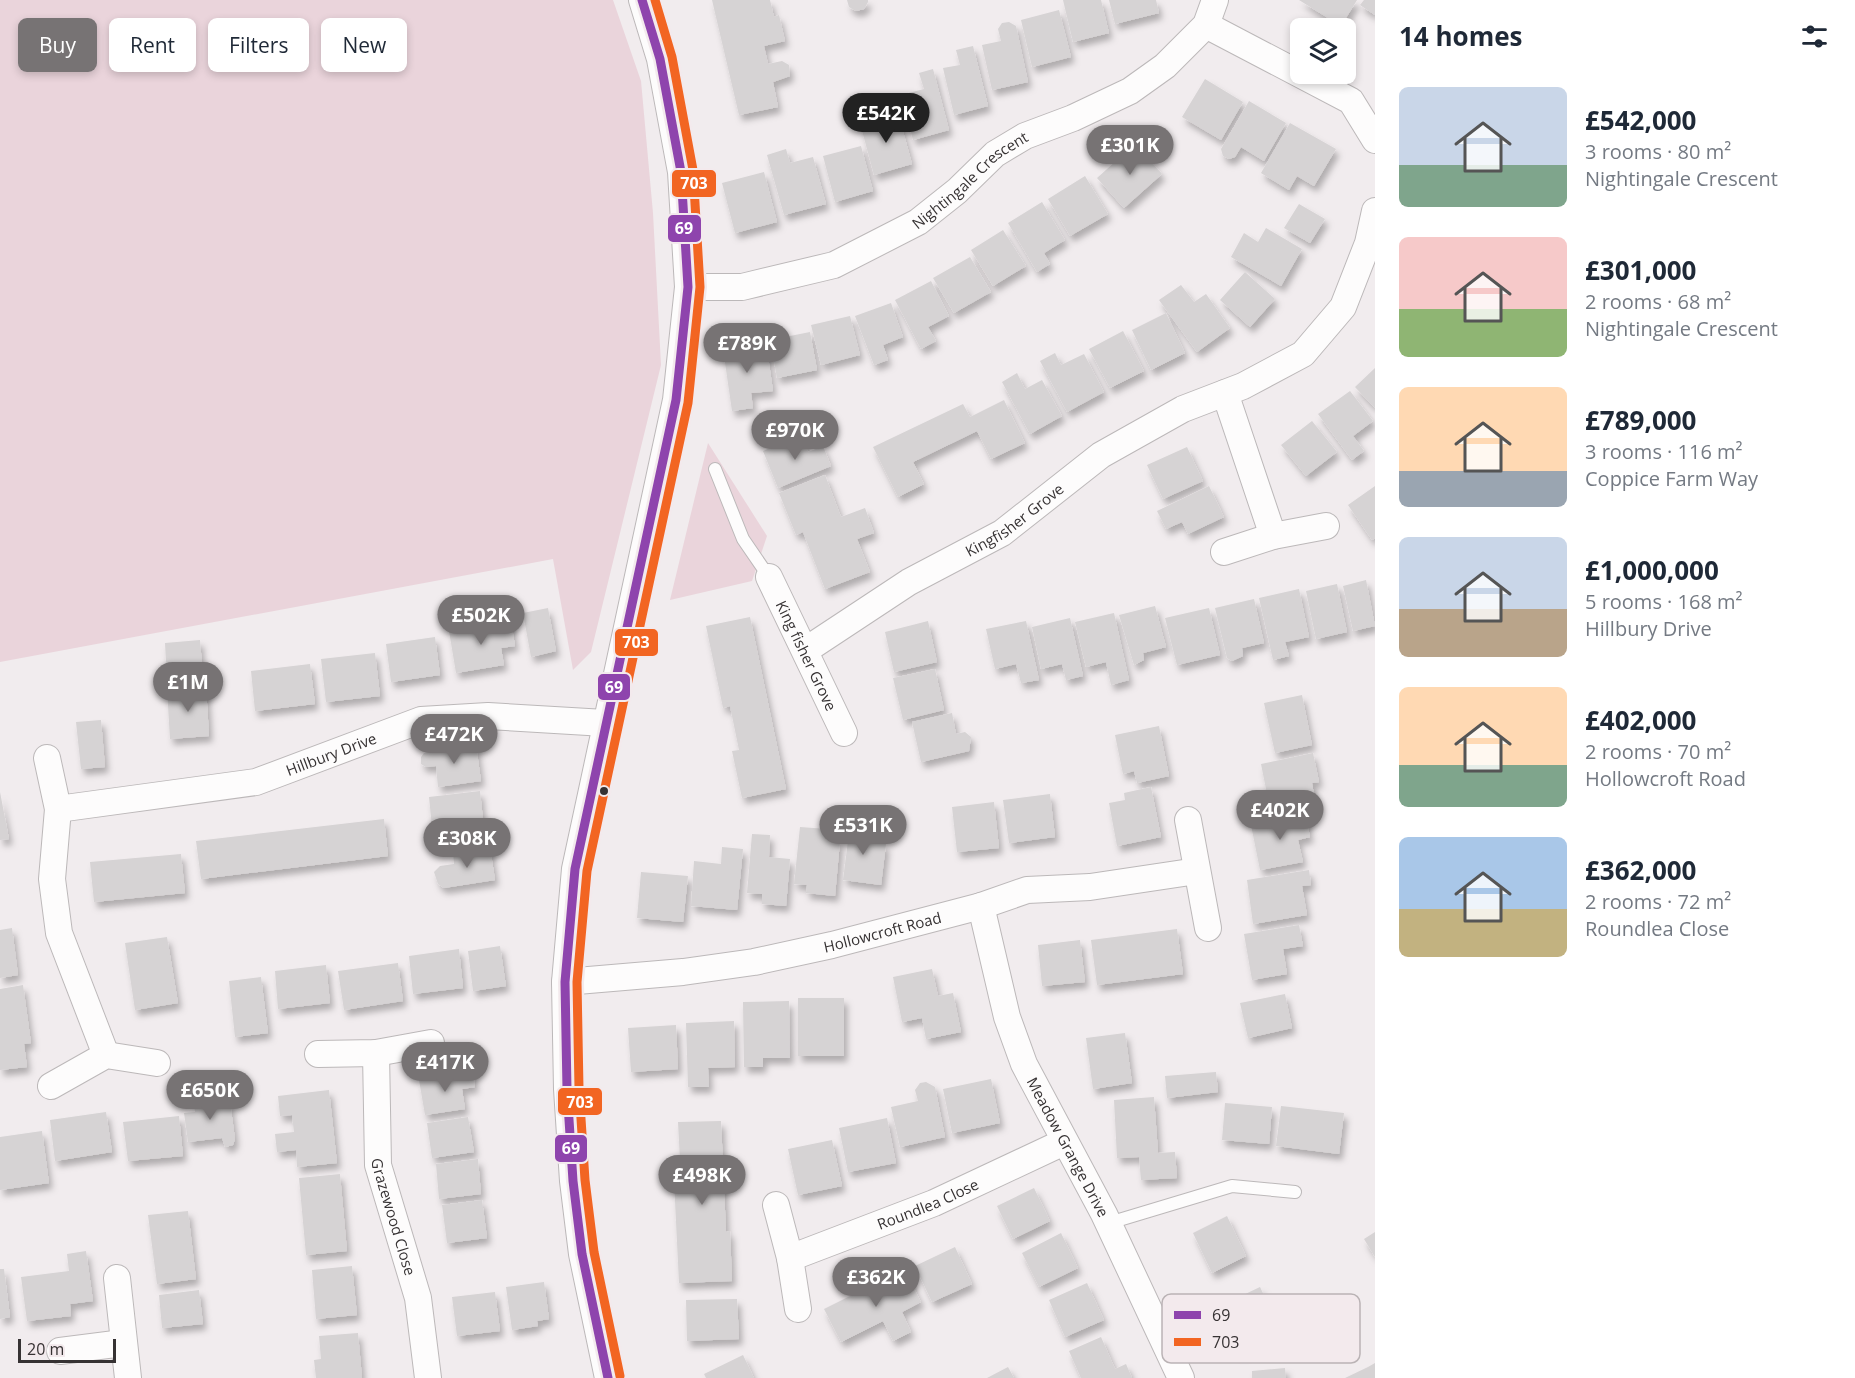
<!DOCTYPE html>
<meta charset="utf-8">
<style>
:root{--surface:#fff;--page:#f6f6f7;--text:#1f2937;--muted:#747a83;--accent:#777374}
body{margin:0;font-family:"Open Sans",sans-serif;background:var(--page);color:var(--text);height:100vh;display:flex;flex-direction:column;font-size:22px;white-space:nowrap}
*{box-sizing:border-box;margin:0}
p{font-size:20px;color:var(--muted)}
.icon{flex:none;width:33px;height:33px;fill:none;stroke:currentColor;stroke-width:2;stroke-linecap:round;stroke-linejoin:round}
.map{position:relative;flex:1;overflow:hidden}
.drawer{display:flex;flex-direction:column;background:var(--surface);width:480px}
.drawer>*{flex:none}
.hud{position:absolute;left:18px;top:18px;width:570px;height:54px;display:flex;gap:12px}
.buttons{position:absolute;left:1290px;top:18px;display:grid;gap:12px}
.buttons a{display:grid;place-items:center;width:66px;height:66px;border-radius:9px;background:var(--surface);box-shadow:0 3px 9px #0003;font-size:30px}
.scale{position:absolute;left:18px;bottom:15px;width:98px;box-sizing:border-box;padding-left:6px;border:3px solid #363233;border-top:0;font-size:16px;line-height:21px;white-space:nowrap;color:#363233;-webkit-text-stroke:4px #f3eaed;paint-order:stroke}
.price{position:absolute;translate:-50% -51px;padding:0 14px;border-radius:21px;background:var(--accent);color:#fff;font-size:20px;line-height:39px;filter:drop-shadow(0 2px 3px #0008)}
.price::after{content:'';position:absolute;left:50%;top:36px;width:18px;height:14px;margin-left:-9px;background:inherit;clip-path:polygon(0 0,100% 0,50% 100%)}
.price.active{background:#222;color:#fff}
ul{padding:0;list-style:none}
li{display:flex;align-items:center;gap:18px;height:150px;padding:0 24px}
li span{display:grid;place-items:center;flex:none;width:168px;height:120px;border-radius:9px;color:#555}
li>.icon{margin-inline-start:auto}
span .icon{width:72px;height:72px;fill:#fffc;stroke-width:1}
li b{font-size:26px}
h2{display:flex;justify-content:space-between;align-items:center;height:72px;padding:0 24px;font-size:26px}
.chip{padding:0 21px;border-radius:9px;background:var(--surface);box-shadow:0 3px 9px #0003;font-size:21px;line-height:54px}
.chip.active{background:var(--accent);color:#fff}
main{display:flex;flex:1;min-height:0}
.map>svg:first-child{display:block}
.green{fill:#ead4db}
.building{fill:#d6d3d4;filter:url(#shadow)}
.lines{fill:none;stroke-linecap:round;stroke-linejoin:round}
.service-casing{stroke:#bcb8b9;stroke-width:14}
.minor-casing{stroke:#bcb8b9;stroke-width:28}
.service{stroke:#fdfcfc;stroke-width:12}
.minor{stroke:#fdfcfc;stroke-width:26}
.bus-1-casing{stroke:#f3eaed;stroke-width:14}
.bus-2-casing{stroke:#f3eaed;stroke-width:14}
.bus-1{stroke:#8e44ad;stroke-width:9}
.bus-2{stroke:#f26522;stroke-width:9}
.bus-dot{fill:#363233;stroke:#f3eaed;stroke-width:2}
.labels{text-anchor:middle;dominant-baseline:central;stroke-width:5;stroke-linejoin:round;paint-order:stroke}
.street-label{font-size:15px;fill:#363233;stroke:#f3eaed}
.key{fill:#f3eaed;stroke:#bab3b5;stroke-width:1.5}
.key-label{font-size:16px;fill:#363233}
.line-badge{stroke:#f3eaed;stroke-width:2}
.badge-label{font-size:16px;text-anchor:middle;font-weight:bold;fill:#fff}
</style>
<main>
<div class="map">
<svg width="1375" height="1378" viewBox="0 0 1375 1378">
<defs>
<filter id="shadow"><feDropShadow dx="3.5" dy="6" stdDeviation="3" flood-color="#0004"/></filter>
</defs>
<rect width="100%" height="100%" fill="#f1ecee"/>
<path class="green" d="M0 0H613L641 81 653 213 661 365 591 652 573 670 553 559 0 662Z
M708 443 767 536 752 581 670 600Z"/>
<path class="building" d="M712 0H770L774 17 779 15 785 41 764 46 768 64 782 61 789 65 790 76 773 82 778 107 739 115Z
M847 0H868V2L864 9 856 11 849 7Z
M1063 0H1101L1109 33 1073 42Z
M1109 0H1156L1159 13 1115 24Z
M1299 0H1357L1341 26Z
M1364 0H1375V15L1360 5Z
M1059 10 1071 57 1032 67 1021 20Z
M1009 22 1016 26 1028 82 992 90 982 45 1001 41 998 29 1002 23Z
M973 46 988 106 954 115 943 68 960 65 956 50Z
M933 69 949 130 913 140 901 95 924 89 919 73Z
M1205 79 1243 102 1221 140 1182 117Z
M1249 101 1286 123 1264 161 1241 147 1235 157 1229 159 1223 156 1221 149Z
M898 113 912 164 874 175 860 123Z
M1290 123 1336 149 1314 186 1297 176 1289 190 1261 173Z
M1135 144 1162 174 1124 208 1097 178Z
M861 146 873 191 835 202 823 156Z
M786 149 790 163 813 157 826 204 784 215 767 155Z
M764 172 777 222 735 233 722 183Z
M1085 176 1108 214 1070 236 1048 199Z
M1042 202 1065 240 1044 253 1050 264 1037 272 1008 223Z
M1299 204 1325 219 1310 243 1284 228Z
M1266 228 1302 249 1281 286 1231 257 1244 233 1258 242Z
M1003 230 1026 266 993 286 971 250Z
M970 257 991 292 954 313 933 278Z
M1245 272 1275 299 1250 327 1220 300Z
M931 281 949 316 928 327 936 341 921 349 895 300Z
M1181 285 1194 302 1206 294 1230 328 1197 352 1159 300Z
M891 303 903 337 883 345 888 360 874 365 855 316Z
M1166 313 1185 353 1151 370 1132 330Z
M850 316 860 355 821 365 811 325Z
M1123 331 1144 371 1110 388 1089 349Z
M810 332 817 370 777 378 770 340Z
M766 342 773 391 751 393 753 408 732 411 723 349Z
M1055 353 1061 365 1084 354 1104 392 1067 412 1040 361Z
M1375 368V408L1355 387Z
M1017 373 1025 389 1042 380 1062 416 1030 434 1002 382Z
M1350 391 1373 421 1353 436 1364 451 1352 460 1318 414Z
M1004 400 1025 443 991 459 977 431 913 462 924 484 898 497 873 447 963 404 970 417Z
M1312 421 1337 452 1306 476 1281 445Z
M801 435 808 452 823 446 831 466 778 488 763 451Z
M1187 447 1203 481 1163 499 1147 465Z
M825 475 841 517 865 508 874 533 857 539 870 572 825 589 803 532 796 535 779 493Z
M1209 486 1224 517 1188 534 1182 522 1166 529 1157 511Z
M1375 486V538L1372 540 1348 505Z
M1366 580 1375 626 1353 631 1343 586Z
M1337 584 1347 632 1316 639 1306 591Z
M1299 589 1309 637 1285 642 1289 656 1273 660 1259 598Z
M1254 599 1264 643 1242 648 1243 656 1232 661 1227 658 1215 608Z
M1155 606 1166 647 1143 653 1144 660 1134 665 1119 615Z
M548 608 556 651 531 657 523 613Z
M1209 608 1220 655 1177 665 1165 618Z
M1114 613 1129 680 1111 685 1106 662 1086 667 1075 622Z
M750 617 786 789 742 798 732 751 739 750 730 706 723 708 706 626Z
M1070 618 1083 676 1066 680 1062 664 1041 669 1032 627Z
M511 621 515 646 501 648 504 665 456 673 449 631Z
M928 621 937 662 894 672 885 632Z
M1026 621 1039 680 1021 683 1016 664 995 669 986 629Z
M435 637 440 675 391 682 386 644Z
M200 640 203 677 167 680 165 643Z
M375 653 380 696 326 702 321 659Z
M310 664 315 704 255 711 251 671Z
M935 669 944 710 903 720 893 678Z
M206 686 209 736 170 739 167 689Z
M1302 695 1312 745 1275 753 1264 703Z
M952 713 956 734 965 732 971 737 969 751 921 762 912 722Z
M101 720 105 767 81 769 76 722Z
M1159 726 1169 776 1137 783 1134 771 1123 774 1115 735Z
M476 745 481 781 438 787 436 766 426 767 421 764V757L424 753Z
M1313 753 1319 782 1312 783 1316 806 1271 814 1261 764Z
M1151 787 1161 837 1117 846 1109 803 1125 800 1124 793Z
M480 791 485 839 444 844 443 826 432 827 429 797Z
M0 792 9 839 0 840Z
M1050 794 1055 837 1009 843 1003 800Z
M994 802 999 848 957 852 952 807Z
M1305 813 1310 837 1298 840 1303 862 1260 870 1251 825Z
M851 817 863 818 861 835 874 837 873 843 886 844 881 885 843 880Z
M384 819 388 856 201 879 196 841Z
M800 827 827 829 826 839 840 841 835 896 806 893 807 885 794 884Z
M752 834 770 835 769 857 790 859 786 906 762 904V894L747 893Z
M490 847 495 880 444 888 438 884 434 872 440 866 454 864 453 852Z
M722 847 743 849 737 910 691 906 694 861 721 864Z
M181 854 185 893 94 902 90 862Z
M1309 870 1311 885 1302 886 1307 915 1253 924 1247 880Z
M641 872 688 876 683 922 637 918Z
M1299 925 1303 946 1283 949 1287 974 1252 980 1244 934Z
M12 928 18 975 0 978V930Z
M1177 929 1183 974 1097 985 1091 940Z
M167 937 178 1003 135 1010 125 943Z
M1080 940 1085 982 1042 986 1038 945Z
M500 946 506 986 473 991 468 951Z
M459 949 463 988 413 994 409 956Z
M398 963 403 1001 344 1010 338 971Z
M326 965 330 1003 278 1009 275 971Z
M932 969 938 996 953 993 961 1032 926 1039 922 1018 902 1022 893 977Z
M261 977 268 1033 235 1037 229 981Z
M23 985 31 1043 24 1044 27 1067 0 1070V989Z
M1285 994 1292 1028 1248 1038 1240 1003Z
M798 998H844V1056H798Z
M789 1001 790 1058H763V1067H744L743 1002Z
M734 1021 735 1067 708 1068 709 1087H688L686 1023Z
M676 1025 678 1069 631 1072 628 1028Z
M1125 1033 1132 1083 1093 1089 1086 1038Z
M473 1072 475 1087 462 1089 465 1109 425 1115 419 1080Z
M1216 1072 1218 1092 1167 1098 1165 1076Z
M991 1079 1000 1123 952 1133 943 1089Z
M926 1082 935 1087 945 1137 900 1147 891 1107 918 1101 915 1090 920 1083Z
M329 1090 337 1163 297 1167 296 1150 277 1152 275 1134 294 1132 292 1115 280 1116 278 1096Z
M220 1095 221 1104 230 1102 235 1139 233 1145 225 1147 222 1138 188 1142 184 1113 195 1112 193 1099Z
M1154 1097 1158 1153 1175 1152 1177 1178 1141 1180 1139 1157 1117 1158 1114 1100Z
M1225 1103 1272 1107 1269 1144 1222 1140Z
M1281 1106 1344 1113 1339 1154 1276 1146Z
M106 1112 112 1152 55 1161 50 1120Z
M179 1116 183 1156 128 1161 123 1122Z
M468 1117 474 1152 432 1158 427 1123Z
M887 1118 896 1163 848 1172 839 1128Z
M721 1121 726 1232 730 1231 732 1281 679 1283 674 1180H681L678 1122Z
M42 1131 49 1183 0 1190V1137Z
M832 1140 842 1186 798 1195 788 1149Z
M478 1159 481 1194 439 1199 436 1164Z
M340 1174 347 1251 306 1255 299 1178Z
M1034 1188 1050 1221 1013 1239 997 1206Z
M482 1200 487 1238 447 1243 442 1205Z
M188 1211 196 1279 157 1284 148 1215Z
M1227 1216 1246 1256 1212 1273 1193 1233Z
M1375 1232V1257L1364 1239Z
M1061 1233 1078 1268 1039 1287 1022 1253Z
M955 1247 972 1284 932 1302 915 1266Z
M86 1251 93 1301 70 1304 71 1316 27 1321 21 1277 69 1271 67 1254Z
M352 1266 357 1315 316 1319 312 1270Z
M0 1269H4L10 1317 0 1319Z
M904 1269 921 1302 902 1312 911 1332 893 1341 883 1321 841 1342 824 1309Z
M544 1282 549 1319 537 1321 538 1326 512 1330 506 1287Z
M1087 1283 1104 1320 1065 1337 1049 1300Z
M1260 1287 1282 1333 1240 1353 1218 1307Z
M199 1290 203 1324 162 1328 159 1295Z
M495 1292 500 1331 457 1336 452 1297Z
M737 1299 739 1339 687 1341 686 1300Z
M358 1333 362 1378H316L314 1360 321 1359 319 1336Z
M1101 1337 1115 1369 1126 1364 1132 1378H1081L1069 1351Z
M743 1355 754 1378H706L704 1374Z
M1375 1363V1378H1345L1368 1367Z
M1008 1367 1014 1378H987Z
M1285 1368 1286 1378H1252V1371Z"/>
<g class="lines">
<defs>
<path id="service" d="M715 469 743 539 769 577
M1109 1223 1232 1186 1295 1192"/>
<g id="minor">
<path d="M1206 25 1351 101 1375 140"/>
<path id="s1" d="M688 287H742L834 265 918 222 957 191 995 154 1025 136 1073 118 1130 91 1165 66 1206 25 1215 0"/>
<path d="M1225 393 1273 536"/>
<path d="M1224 552 1273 536 1326 526"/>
<path id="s2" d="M769 577 844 733"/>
<path id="s3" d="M806 650 909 582 1002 533 1101 455 1183 409 1243 386 1303 354 1343 307 1368 243 1375 211"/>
<path d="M47 758 58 809 52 879 59 933 106 1055"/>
<path id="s4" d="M58 809 256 782 421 720 488 716 605 723"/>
<path d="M1188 820 1208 928"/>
<path id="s5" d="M981 906 1007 1017 1024 1064 1104 1214 1181 1378"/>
<path id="s6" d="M565 982 683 972 754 962 832 945 981 906 1027 890 1090 887 1197 871"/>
<path id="s7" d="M376 1053 378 1165 418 1298 428 1378"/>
<path d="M318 1054 376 1053 431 1043"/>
<path d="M51 1086 106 1055 157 1063"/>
<path d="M776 1205 790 1258 798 1309"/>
<path id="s8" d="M790 1258 934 1203 1064 1142"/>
<path d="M117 1278 128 1378"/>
<path d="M60 1351 123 1343"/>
<path d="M608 1378 582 1254 573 1181 567 1089 565 982 575 869 676 400 688 287 681 172 660 59 642 0"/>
</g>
</defs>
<use href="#service" class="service-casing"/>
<use href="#minor" class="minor-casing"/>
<use href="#service" class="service"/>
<use href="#minor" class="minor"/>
<defs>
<path id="bus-1" d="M608 1378 582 1254 573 1181 567 1089 565 982 575 869 676 400 688 287 681 172 660 59 642 0"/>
<path id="bus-2" d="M620 1376 594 1252 585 1180 579 1088 577 982 587 871 688 403 700 287 693 170 672 57 655 0"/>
</defs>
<use href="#bus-1" class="bus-1-casing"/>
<use href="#bus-2" class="bus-2-casing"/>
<use href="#bus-1" class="bus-1"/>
<use href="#bus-2" class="bus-2"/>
</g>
<circle class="bus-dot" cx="604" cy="791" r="5"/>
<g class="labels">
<g class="street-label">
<text stroke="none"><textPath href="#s1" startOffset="310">Nightingale Crescent</textPath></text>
<text stroke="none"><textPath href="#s3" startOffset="246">Kingfisher Grove</textPath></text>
<text stroke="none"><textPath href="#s2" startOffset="87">King fisher Grove</textPath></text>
<text stroke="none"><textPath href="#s4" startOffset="280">Hillbury Drive</textPath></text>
<text stroke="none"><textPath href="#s6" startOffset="322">Hollowcroft Road</textPath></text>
<text stroke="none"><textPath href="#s5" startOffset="258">Meadow Grange Drive</textPath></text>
<text stroke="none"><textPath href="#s8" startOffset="148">Roundlea Close</textPath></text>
<text stroke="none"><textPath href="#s7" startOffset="166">Grazewood Close</textPath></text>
</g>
</g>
<rect x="1162" y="1294" width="198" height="69" rx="9" class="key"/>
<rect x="1174" y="1311" width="27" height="8" fill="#8e44ad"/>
<rect x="1174" y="1338" width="27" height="8" fill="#f26522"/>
<g class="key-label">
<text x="1212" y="1321">69</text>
<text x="1212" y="1348">703</text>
</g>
<g class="line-badge">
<rect x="671" y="169" width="46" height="29" rx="6" fill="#f26522"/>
<rect x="667" y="214" width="35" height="29" rx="6" fill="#8e44ad"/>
<rect x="614" y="628" width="45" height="29" rx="6" fill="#f26522"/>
<rect x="597" y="673" width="34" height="28" rx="6" fill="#8e44ad"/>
<rect x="557" y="1087" width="46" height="29" rx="6" fill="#f26522"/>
<rect x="554" y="1134" width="34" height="29" rx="6" fill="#8e44ad"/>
</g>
<g class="badge-label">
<text x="694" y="189">703</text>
<text x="684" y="234">69</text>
<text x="636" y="648">703</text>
<text x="614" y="693">69</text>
<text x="580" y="1108">703</text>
<text x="571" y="1154">69</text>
</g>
</svg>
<div class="buttons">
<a><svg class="icon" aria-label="layers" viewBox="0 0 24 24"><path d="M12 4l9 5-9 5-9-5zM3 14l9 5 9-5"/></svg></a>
</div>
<div class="scale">20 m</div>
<b class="price active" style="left:886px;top:144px">£542K</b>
<b class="price" style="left:1130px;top:176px">£301K</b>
<b class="price" style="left:747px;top:374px">£789K</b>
<b class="price" style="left:795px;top:461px">£970K</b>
<b class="price" style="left:481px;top:646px">£502K</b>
<b class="price" style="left:188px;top:713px">£1M</b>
<b class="price" style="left:454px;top:765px">£472K</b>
<b class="price" style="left:1280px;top:841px">£402K</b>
<b class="price" style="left:863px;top:856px">£531K</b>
<b class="price" style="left:467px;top:869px">£308K</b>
<b class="price" style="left:445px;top:1093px">£417K</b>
<b class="price" style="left:210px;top:1121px">£650K</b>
<b class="price" style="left:702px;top:1206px">£498K</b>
<b class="price" style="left:876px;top:1308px">£362K</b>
<div class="hud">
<a class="chip active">Buy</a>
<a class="chip">Rent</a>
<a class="chip">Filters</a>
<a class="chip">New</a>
</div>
</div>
<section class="drawer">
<h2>14 homes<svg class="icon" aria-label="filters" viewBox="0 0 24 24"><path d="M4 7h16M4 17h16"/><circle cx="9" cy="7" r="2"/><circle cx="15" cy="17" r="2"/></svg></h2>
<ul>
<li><span style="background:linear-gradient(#c9d6e8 65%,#7fa58c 0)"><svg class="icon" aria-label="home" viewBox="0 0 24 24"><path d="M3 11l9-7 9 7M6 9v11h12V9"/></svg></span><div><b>£542,000</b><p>3 rooms · 80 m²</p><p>Nightingale Crescent</p></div></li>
<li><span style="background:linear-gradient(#f6c9c9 60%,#8fb573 0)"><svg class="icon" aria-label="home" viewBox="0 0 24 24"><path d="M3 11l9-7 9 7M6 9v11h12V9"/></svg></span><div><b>£301,000</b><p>2 rooms · 68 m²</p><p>Nightingale Crescent</p></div></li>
<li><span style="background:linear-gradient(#ffd9b3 70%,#9aa5b1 0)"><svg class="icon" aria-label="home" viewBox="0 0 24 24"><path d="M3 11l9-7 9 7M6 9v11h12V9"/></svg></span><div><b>£789,000</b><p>3 rooms · 116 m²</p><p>Coppice Farm Way</p></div></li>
<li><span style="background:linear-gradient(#c9d6e8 60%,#b9a48a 0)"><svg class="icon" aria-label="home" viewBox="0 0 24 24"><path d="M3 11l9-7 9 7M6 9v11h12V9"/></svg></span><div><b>£1,000,000</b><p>5 rooms · 168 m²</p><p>Hillbury Drive</p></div></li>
<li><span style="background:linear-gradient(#ffd9b3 65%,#7fa58c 0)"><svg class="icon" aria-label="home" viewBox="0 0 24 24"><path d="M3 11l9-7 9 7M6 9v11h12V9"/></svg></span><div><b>£402,000</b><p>2 rooms · 70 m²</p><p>Hollowcroft Road</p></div></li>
<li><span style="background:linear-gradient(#a9c7e8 60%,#c2b280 0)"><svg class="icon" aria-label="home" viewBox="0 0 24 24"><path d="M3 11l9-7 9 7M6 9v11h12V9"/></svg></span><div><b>£362,000</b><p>2 rooms · 72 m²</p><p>Roundlea Close</p></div></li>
</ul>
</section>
</main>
